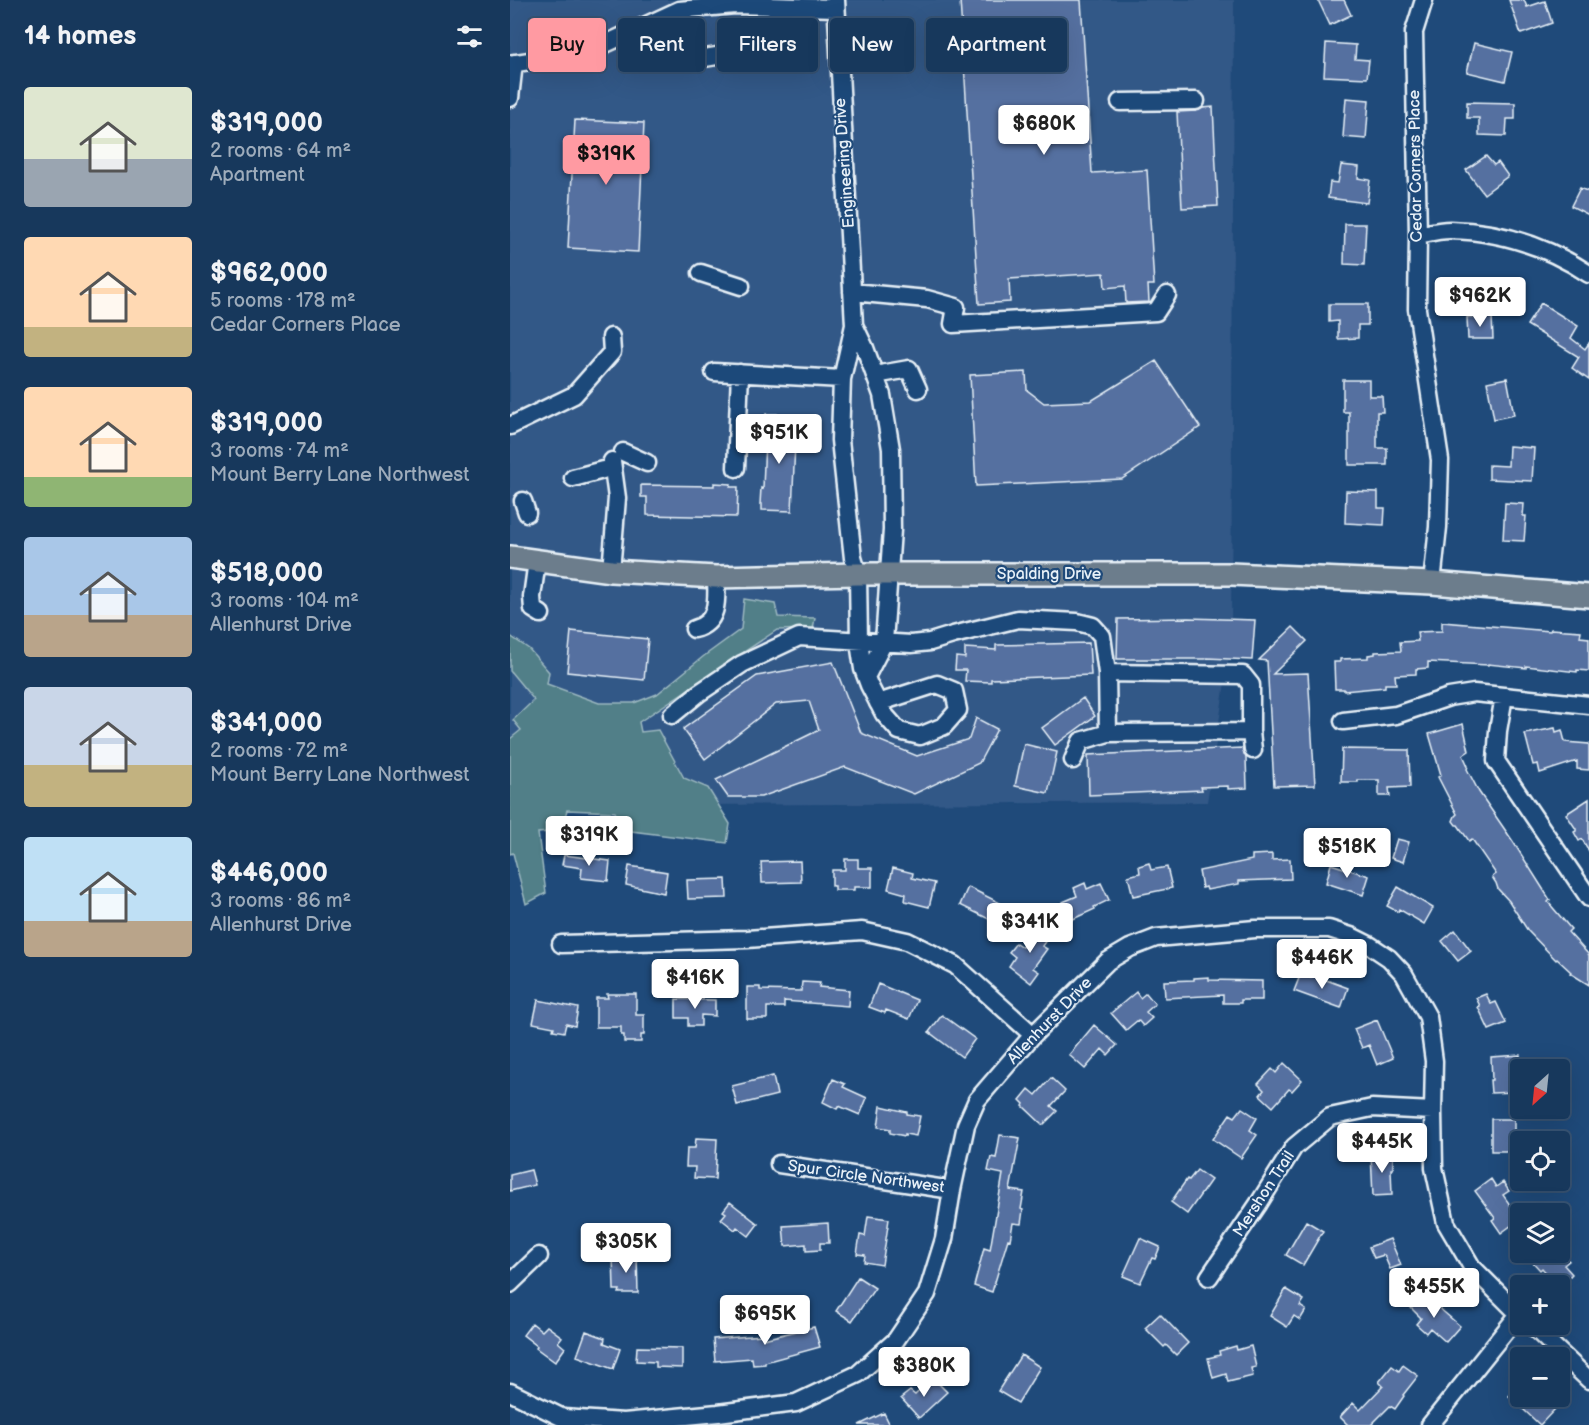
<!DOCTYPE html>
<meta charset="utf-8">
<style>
:root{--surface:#17385c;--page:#203f62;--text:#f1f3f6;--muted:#9eacbb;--line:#365272;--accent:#ff9aa2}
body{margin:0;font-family:"Balsamiq Sans",sans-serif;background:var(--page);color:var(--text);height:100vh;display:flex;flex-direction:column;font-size:22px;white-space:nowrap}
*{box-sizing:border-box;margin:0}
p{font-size:20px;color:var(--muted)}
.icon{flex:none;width:33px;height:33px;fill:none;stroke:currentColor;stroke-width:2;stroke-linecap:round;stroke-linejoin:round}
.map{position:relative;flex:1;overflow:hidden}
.details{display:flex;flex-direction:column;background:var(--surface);width:510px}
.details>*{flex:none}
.hud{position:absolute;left:18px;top:18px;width:570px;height:54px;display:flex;gap:12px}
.needle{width:39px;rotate:207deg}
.fabs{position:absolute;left:1000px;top:1059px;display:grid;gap:12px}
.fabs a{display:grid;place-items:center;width:60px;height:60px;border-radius:6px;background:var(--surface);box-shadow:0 6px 24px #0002,0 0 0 2px var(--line);font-size:30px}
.price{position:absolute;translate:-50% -51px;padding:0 14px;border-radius:6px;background:#fff;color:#222;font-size:20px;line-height:39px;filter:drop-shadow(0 2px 3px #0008)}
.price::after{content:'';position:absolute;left:50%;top:36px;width:18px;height:14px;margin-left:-9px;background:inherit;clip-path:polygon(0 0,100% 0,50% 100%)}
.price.on{background:var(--accent);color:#111}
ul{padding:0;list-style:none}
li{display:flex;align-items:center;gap:18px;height:150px;padding:0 24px}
li span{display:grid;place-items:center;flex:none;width:168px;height:120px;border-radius:6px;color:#555}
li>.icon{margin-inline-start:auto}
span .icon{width:72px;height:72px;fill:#fffc;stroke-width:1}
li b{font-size:26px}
h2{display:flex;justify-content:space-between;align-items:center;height:72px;padding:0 24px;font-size:26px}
.pill{padding:0 21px;border-radius:6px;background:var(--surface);box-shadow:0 6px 24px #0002,0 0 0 2px var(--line);font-size:21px;line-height:54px}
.pill.on{background:var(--accent);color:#111}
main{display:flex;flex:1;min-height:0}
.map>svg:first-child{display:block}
.built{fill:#335887}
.green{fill:#517f88;stroke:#9cb8c0;stroke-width:1.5}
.building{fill:#556fa0;stroke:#e8f1f8;stroke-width:1.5}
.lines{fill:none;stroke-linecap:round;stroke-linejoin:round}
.minor-casing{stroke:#e8f1f8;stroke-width:21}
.major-casing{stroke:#e8f1f8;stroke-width:26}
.minor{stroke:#1f4a7a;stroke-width:16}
.major{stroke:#6c7d8c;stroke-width:21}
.labels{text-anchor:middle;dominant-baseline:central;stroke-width:4.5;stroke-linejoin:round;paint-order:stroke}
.street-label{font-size:16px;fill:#e8f1f8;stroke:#1f4a7a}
</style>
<main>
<section class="details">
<h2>14 homes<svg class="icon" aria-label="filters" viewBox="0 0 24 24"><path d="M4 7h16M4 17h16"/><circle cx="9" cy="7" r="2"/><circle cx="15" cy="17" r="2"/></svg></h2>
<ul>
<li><span style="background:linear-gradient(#dfe7d0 60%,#9aa5b1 0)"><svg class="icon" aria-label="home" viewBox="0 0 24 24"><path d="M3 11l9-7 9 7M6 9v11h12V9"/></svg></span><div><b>$319,000</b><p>2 rooms · 64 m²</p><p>Apartment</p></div></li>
<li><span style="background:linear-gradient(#ffd9b3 75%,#c2b280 0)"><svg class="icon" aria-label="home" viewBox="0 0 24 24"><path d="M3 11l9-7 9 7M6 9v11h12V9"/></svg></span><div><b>$962,000</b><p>5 rooms · 178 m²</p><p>Cedar Corners Place</p></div></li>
<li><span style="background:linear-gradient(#ffd9b3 75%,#8fb573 0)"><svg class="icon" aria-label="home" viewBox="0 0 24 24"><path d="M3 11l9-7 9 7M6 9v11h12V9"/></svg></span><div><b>$319,000</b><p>3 rooms · 74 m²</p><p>Mount Berry Lane Northwest</p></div></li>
<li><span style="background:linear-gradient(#a9c7e8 65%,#b9a48a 0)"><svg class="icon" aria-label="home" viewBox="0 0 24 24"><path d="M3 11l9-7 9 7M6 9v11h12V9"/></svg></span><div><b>$518,000</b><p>3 rooms · 104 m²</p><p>Allenhurst Drive</p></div></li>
<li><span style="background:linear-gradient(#c9d6e8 65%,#c2b280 0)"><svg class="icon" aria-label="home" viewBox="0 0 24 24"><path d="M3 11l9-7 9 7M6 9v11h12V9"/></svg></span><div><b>$341,000</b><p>2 rooms · 72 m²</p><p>Mount Berry Lane Northwest</p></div></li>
<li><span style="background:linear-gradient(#bfe0f5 70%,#b9a48a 0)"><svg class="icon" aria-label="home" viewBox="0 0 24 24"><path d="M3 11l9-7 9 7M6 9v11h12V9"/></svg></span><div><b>$446,000</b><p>3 rooms · 86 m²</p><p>Allenhurst Drive</p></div></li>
</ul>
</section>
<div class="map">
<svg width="1079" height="1425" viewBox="0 0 1079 1425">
<rect width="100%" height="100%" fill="#1f4a7a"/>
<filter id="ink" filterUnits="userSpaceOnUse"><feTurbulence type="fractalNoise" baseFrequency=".0167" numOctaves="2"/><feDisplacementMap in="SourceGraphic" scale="12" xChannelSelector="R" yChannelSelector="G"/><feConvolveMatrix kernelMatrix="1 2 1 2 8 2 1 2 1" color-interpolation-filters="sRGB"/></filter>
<g filter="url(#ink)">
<path class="built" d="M0 0H724L721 643 697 802 2 806 0 808Z"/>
<path class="green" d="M234 599 265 604 268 617 305 618 303 629 267 630 129 722 131 732 148 730 174 778 198 788 220 824 217 843 113 830 105 812 57 810 51 831 28 833 36 893 16 904 3 853 0 854V739L11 730 3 720 24 700 0 671V636L19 649 39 672 37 684 89 703H124L147 694 194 656 231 629Z"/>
<path class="building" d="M450 0H571L582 173 637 170 644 285H638L639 302 616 303 615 286 595 288 594 273 499 279 500 302 469 304Z
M808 0H834L841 15 820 25Z
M999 0H1014L1017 7 1035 1 1042 23 1011 34Z
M816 43 846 45 845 59 859 60 857 78 814 76Z
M964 43 1002 52 995 81 957 72Z
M836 98 859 100 856 139 833 137Z
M957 102 1005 103V119H997L996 136 969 135V118H957Z
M703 107 708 206 672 208 667 112 686 111 693 108Z
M65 120 134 123 128 252 58 248Z
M976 156 984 165 988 162 998 176 974 194 956 170Z
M831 165 849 167 848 178 860 180 857 203 818 198 820 182 828 183Z
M1070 188 1079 192V215L1061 206Z
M835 224H856L854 265 834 264Z
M1031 303 1068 326 1061 338 1075 349 1079 343V380L1062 368 1069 357 1017 325Z
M819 304H858V325H848V338L828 339V321L819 322Z
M982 316 983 339H958L957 317Z
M646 361 690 427 612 479 466 486 460 375 516 372 517 390 534 403 581 401Z
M997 378 1004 415 984 419 977 382Z
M833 380H859V396H872L873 412H867V448H877V465H839V412H833Z
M256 414H267V421H286L282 511 252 510V504H250L251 488 253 489Z
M999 446 1024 448 1022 481 979 479V465L998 466Z
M204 483 221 484 220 487H228L227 517 137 515V497H131V485L204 486Z
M836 491 868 492V508H875L874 525 835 523Z
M995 503 1014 504 1013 516H1016L1014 541 993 540Z
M678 618 745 620 742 660 697 658 696 659H607L608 619Z
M932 622 1040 631 1041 629 1071 631 1070 637 1079 638V671L1067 670V672L1016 666V668L978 664V665L918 662V668L906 669V674L885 675 886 684H875V687L834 691V689H825L824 662H830V659L858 658V655L865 654V652L891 651 890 642 908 641 907 632 932 631Z
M783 627 797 641 763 674 798 673 805 785 764 786 757 661 749 660Z
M61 631 138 639 134 680 57 672Z
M579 643 581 675 481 679V682L455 681 456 670H445L446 657 455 658V648L486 650V645Z
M323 662 351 733 407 756 459 739 466 718 487 729 469 763 404 794 335 767 251 797H218L206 780 309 730 299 701 266 704 195 759 173 729 247 676Z
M573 698 585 716 545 745 532 728Z
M953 724 959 751 953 755 958 766 957 769 969 792 1002 840 1040 900 1038 902 1061 929 1058 932 1079 955V985L1060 973 1061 972 1047 959 1046 960 1018 931 999 901 988 889 986 883 982 877 986 874 962 839 959 841 948 825H946L943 821 945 816 947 814 928 777 931 775 919 734Z
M1045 728 1046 732 1052 730 1055 742 1079 744V770L1067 769V761L1030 773 1028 764 1023 765 1015 734Z
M514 744 547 752 538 793 505 786Z
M732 748 736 758 737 788 718 789V786L691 787 692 790 579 795 578 755Z
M832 749 899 750 900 787 879 788 880 796H869V780H848V782H831Z
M1079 799V851L1072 839 1069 841 1064 832 1066 831V829L1056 814Z
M887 839 899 842 893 862 881 858Z
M762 854V860L780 859 781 879 729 881V884L697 890 696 887 692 888 689 871 742 860V855Z
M54 855 100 861 98 881 71 878 72 868 52 865Z
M335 859H348V868H362V887H344V890H325V886H322V870H335Z
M290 861 291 882 252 883 251 862Z
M639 863 641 870 657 867 662 888 623 896 618 876 630 873 629 866Z
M821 864 859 876 853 895 816 883Z
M119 866 157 872 154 893 116 885Z
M383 868 403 873 402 878 425 883 419 907 395 901 396 894 378 889Z
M216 879 217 898 178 899 177 880Z
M575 883 577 889 591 883 599 900 584 907 585 909 561 920 553 902 567 896 564 888Z
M458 887 494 905 485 922 450 905Z
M888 887 923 908 914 924 889 909 888 912 877 906Z
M530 924 541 933 532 946 537 949 523 968 529 972 521 983 499 966 505 957 499 952 506 943 512 947Z
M945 930 961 951 948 961 932 941Z
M791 973 801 977 803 975 838 988 831 1008 784 991Z
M699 977V980L752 981V1000H731V1003H713V995L655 998 654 981 684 980V978Z
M292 982 310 983 309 987 339 990 338 1006 274 1001V1007H257V1019H237V987H250V990L291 991Z
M368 984 407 1000 399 1019 376 1010 375 1013 359 1007Z
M626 992 630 998 636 993 645 1004 636 1012 642 1018 633 1026 628 1020 616 1030 601 1013Z
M97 994H126V1015H134V1035H131V1042H114V1035H111V1027H86V998H98Z
M976 994 981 1004 986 1002 996 1023 979 1030 968 1007 970 1006 966 998Z
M166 999 205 1000V1016L191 1015V1026H178V1018H166Z
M28 1000 68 1008 65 1026 56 1024 54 1032 43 1030 44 1027 23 1023Z
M432 1015 465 1039 452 1057 419 1032Z
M867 1020 883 1058 867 1065 859 1045 852 1048 844 1029Z
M584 1025 607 1045 598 1055 592 1049 575 1069 559 1055Z
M1010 1055 1011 1083 1004 1084 1005 1092 981 1093 980 1080H982L981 1057Z
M774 1063 792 1080 782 1091 779 1089 763 1107 750 1095 754 1090 748 1084 762 1069 766 1073Z
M263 1076 267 1095 227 1105 222 1086Z
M541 1078 555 1091 541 1106 547 1111 533 1125 513 1106 514 1104 510 1100 519 1089 526 1095Z
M323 1079 335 1084 333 1087 357 1098 350 1115 329 1106 327 1109 313 1102Z
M371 1106 397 1112V1114L410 1116 406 1136 395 1134V1136L380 1133V1129L368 1127Z
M732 1108 747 1118 740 1130 747 1135 731 1158 703 1139 720 1114 725 1117Z
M981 1119H1004V1140L1000 1141V1151H981Z
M490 1135 510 1138 500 1190 514 1192 511 1209 513 1210 511 1224 503 1223 500 1240 498 1239 482 1292 464 1286 474 1248 480 1250 493 1174 478 1171 481 1157 486 1158Z
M186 1138 207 1139 205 1179 184 1178 185 1167H176L177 1148H185Z
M861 1154H883V1169H881L882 1195 863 1196Z
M21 1170 25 1185 0 1191V1175Z
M687 1170 701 1180 677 1214 661 1202 677 1179 679 1180Z
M981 1179 986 1187 993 1182 999 1191 993 1195 1010 1219 991 1233 982 1220 985 1218 965 1191Z
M220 1202 248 1224 239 1236 227 1227 225 1230 211 1219 216 1213 213 1211Z
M358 1216 379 1219 372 1265 354 1262 355 1255 347 1254 350 1235 355 1236Z
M796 1221 813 1231 793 1265 776 1255Z
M318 1223 319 1243H310V1250L296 1251V1244L275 1246 273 1226Z
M630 1238 650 1247 645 1259 642 1258 630 1283 613 1276Z
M880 1239 891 1265 880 1269 874 1255 864 1258 859 1247Z
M1027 1252H1052L1059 1261 1054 1265 1062 1274 1050 1286H1048L1032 1268 1030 1270 1020 1259Z
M103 1255H127L128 1293H109L110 1290H104Z
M348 1277 365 1288 342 1321 326 1311Z
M776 1289 794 1300 790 1306 796 1310 790 1320 784 1316 777 1327 760 1316Z
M913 1294 950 1326 936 1342 920 1328 916 1333 906 1324 911 1318 901 1308Z
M650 1314 678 1343 666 1355 656 1345 654 1347 635 1328Z
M22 1323 32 1331 37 1326 52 1337 48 1342 55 1348 45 1362 26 1348 27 1346 13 1335Z
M304 1327 310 1347 255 1362V1364L243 1365 242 1358 205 1361 203 1339 252 1335 253 1339Z
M76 1331 95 1338 94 1343 110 1349 103 1369 67 1356Z
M726 1346 727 1350 741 1346 746 1367 741 1368 743 1376 718 1382 716 1374 703 1378 698 1358 710 1355 709 1351Z
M127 1347 172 1348V1368L146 1367V1362L126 1361Z
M511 1355 530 1367 508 1403 488 1391Z
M893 1365 908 1376 893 1395 894 1396 885 1409 880 1406 861 1425H838L830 1417 843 1403 850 1410 873 1386 869 1382 882 1366 889 1371Z
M423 1378 437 1392 409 1418 391 1398 400 1391 405 1395Z
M1011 1383V1396H1031L1045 1409 1030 1425 999 1396Z
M374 1413 380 1425H349Z"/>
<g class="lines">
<defs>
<path id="minor" d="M326 0 344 325 332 379 330 440 343 558 348 574 349 642 353 669 359 685 374 714 389 731 410 736 434 726 448 710 444 691 427 684 368 703
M914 0 904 32 908 235 907 309 930 460 928 527 922 583
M169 10 189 59 236 51
M0 64 78 52 169 10 225 5 325 8
M0 98 4 63
M610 102 686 101
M908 235C918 233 929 230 940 230 990 231 1038 247 1079 274
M191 273 231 286
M342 292 417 299 446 307 443 324 646 312 657 295
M344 325 355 348 372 395 381 449 382 530 374 642 356 677
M204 372 332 379
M365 375 399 369 408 389
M0 426 64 395 102 352 101 337
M113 452 137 463
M226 468 230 373
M63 478 93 470
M13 501 17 513
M27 561 22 597 23 609 31 614
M101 571 107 498 102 461
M184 629C209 623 207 599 206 577
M597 673 733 675 741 685V732L743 750
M994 696 988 731 986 761 1079 898
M162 715 189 693 232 664 289 637 401 644 420 642 443 635 508 619 567 622 583 626 592 636 597 673 598 733
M833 721 886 715 939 697 964 693 1079 705
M563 760 571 741 598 733 741 732
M51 944 237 939 352 931 397 941 445 965 523 1035
M269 1164 442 1190
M699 1277 749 1203 784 1147 820 1117 862 1108 923 1111
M0 1284 29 1256
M1020 1324 1079 1380
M0 1392 53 1418 114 1422 208 1413 286 1403 348 1374 386 1340 417 1294 434 1239 442 1190 456 1125 467 1100 523 1035 598 961 620 948 646 938 745 929H819L841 936 861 946 879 958 894 974 918 1017 924 1061 923 1111 924 1168 936 1223 962 1267 1011 1316
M920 1425 1009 1314"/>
<path id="major" d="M0 557 101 571 206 577 348 574H721L922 583 1079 596"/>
</defs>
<use href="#minor" class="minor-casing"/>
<use href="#major" class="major-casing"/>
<use href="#minor" class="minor"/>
<use href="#major" class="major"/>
</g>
</g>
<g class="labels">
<g class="street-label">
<text transform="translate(335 163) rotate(-94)">Engineering Drive</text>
<text transform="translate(906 166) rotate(-91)">Cedar Corners Place</text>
<text x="539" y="574">Spalding Drive</text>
<text transform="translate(540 1021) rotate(-46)">Allenhurst Drive</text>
<text transform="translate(356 1177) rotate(8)">Spur Circle Northwest</text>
<text transform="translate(754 1194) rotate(-57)">Mershon Trail</text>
</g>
</g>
</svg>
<div class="fabs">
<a><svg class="needle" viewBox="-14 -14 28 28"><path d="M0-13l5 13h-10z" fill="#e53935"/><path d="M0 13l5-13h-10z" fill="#9eacbb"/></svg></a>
<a><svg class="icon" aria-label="locate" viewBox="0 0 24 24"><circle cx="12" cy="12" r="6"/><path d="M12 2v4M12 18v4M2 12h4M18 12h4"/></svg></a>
<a><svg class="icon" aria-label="layers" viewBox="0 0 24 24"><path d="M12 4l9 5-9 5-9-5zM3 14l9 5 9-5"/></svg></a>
<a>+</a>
<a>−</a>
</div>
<b class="price" style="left:534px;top:156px">$680K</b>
<b class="price on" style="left:96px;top:186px">$319K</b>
<b class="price" style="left:970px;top:328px">$962K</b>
<b class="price" style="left:269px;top:465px">$951K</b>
<b class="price" style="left:79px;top:867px">$319K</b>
<b class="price" style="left:837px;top:879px">$518K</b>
<b class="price" style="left:520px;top:954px">$341K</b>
<b class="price" style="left:812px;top:990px">$446K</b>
<b class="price" style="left:185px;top:1010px">$416K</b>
<b class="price" style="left:872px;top:1174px">$445K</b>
<b class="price" style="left:116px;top:1274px">$305K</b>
<b class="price" style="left:924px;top:1319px">$455K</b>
<b class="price" style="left:255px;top:1346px">$695K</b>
<b class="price" style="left:414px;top:1398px">$380K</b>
<div class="hud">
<a class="pill on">Buy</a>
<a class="pill">Rent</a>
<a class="pill">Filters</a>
<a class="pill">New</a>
<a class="pill">Apartment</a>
</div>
</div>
</main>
